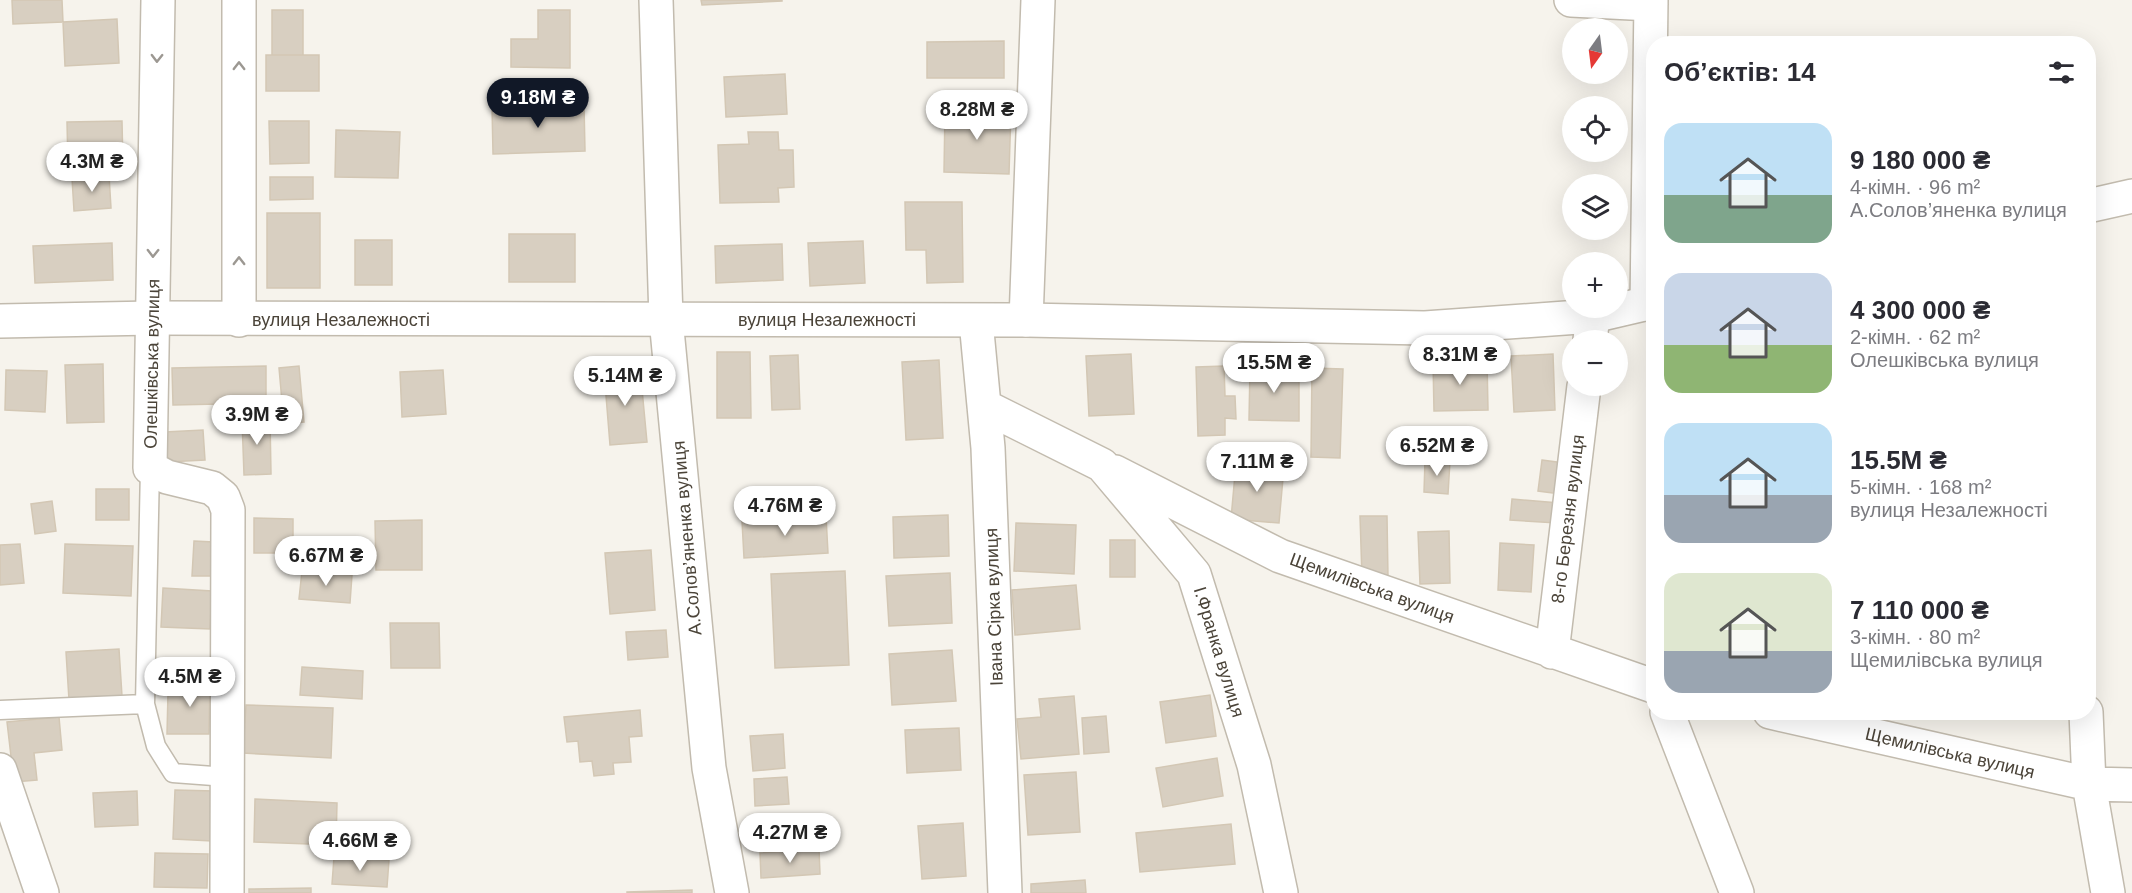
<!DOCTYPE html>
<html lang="uk">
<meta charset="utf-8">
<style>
:root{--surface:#fff;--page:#f7f7f7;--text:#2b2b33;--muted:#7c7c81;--accent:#111827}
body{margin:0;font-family:Arial,sans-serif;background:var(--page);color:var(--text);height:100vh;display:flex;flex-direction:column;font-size:22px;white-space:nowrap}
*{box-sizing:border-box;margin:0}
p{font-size:20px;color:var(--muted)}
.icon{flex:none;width:33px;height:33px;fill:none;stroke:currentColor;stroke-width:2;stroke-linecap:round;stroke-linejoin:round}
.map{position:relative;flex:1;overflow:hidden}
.sheet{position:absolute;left:1646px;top:36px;width:450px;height:684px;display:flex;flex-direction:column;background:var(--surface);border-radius:24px;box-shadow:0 6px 24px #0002}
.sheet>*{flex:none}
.needle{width:39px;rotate:194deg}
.buttons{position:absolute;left:1562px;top:18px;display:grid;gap:12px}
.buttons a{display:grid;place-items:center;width:66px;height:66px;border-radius:50%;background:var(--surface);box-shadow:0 6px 24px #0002;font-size:30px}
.price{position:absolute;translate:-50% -51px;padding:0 14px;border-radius:21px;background:#fff;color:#222;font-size:20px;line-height:39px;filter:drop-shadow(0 2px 3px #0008)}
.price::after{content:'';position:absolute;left:50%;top:36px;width:18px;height:14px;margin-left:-9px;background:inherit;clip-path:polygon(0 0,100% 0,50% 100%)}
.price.active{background:var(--accent);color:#fff}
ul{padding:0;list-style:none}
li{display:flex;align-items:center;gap:18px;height:150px;padding:0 18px}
li span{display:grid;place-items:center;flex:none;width:168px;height:120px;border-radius:18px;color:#555}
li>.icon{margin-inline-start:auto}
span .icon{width:72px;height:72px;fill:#fffc;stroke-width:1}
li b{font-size:26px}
h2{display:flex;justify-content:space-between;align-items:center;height:72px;padding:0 18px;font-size:26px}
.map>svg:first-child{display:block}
.building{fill:#d8cfc1;stroke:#d3c7b4;stroke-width:1.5}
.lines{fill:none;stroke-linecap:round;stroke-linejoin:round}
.service-casing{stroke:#c2bbae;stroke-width:21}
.minor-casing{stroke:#c2bbae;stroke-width:36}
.tertiary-casing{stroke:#c2bbae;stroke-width:36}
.service{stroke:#fff;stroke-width:18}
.minor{stroke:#fff;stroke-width:33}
.tertiary{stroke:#fff;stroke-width:33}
.oneway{stroke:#9c9892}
.labels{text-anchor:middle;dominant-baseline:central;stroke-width:6;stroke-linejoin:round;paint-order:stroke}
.street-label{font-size:18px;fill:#4b4439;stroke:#fff}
</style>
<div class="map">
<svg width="2132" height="893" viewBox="0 0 2132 893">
<rect width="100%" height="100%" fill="#f6f3ec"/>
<path class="building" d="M12 0H62L63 22 13 24Z
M701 0H782V1L702 5Z
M272 10H303V55H272Z
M538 10H570V68L511 67V39H538Z
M117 19 119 63 65 66 63 22Z
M1004 41V78H927V42Z
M266 55H319V91H266Z
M785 74 787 114 726 117 724 77Z
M584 104 585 151 493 154 492 107Z
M945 109 1011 110 1009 174 944 172Z
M122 121 123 166 68 167 67 122Z
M269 121H309V163L270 164Z
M336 130 400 132 398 178 335 177Z
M748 132H778L779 150H793L794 187 778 188 779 202 720 203 718 145 749 144Z
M109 175 111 208 74 211 72 178Z
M270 177H313V199L270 200Z
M905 202H962L963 282 927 283 926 250H906Z
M267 213H320V288H267Z
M509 234H575V282H509Z
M355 240H392V285H355Z
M863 241 865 283 810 286 808 243Z
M112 243 113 280 35 283 33 246Z
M782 244 783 280 716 283 715 246Z
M717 352H750L751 418H717Z
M1131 354 1134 414 1089 416 1086 356Z
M1553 354 1555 410 1514 412 1511 356Z
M798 355 800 409 772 410 770 356Z
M939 360 943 438 906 440 902 362Z
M1487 360 1488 410 1434 411 1433 361Z
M103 364 104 422 67 423 65 365Z
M266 366V403L173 405 172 368Z
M299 366 304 422 284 424 279 368Z
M1224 366 1225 396H1235L1236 419 1225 418V435L1198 436 1196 367Z
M1250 367 1299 368V421L1249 420Z
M640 368 647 442 610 445 604 371Z
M1312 368 1343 369 1340 458 1311 457Z
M6 370 47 371 45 412 5 410Z
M443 370 446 414 402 417 400 372Z
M270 418 271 474 244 475 242 419Z
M203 430 205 460 167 462 165 432Z
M1425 460 1450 461 1448 494 1424 492Z
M1542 460 1564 463 1560 494 1538 491Z
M1236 463 1284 467 1279 523 1231 519Z
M96 489H129V520H96Z
M1512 499 1559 503 1557 523 1510 520Z
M52 501 56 531 35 534 31 504Z
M948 515 949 556 894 558 893 517Z
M826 516 828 553 744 558 742 521Z
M1360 516H1387L1388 577H1362Z
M254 518 293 519V553H254Z
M422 520V570H376L375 521Z
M1016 523 1076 525 1074 574 1014 571Z
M1449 531 1450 583 1420 584 1418 532Z
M1110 540H1135V577H1110Z
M194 541 213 542 211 576H192Z
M1500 543 1534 545 1531 592 1498 590Z
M20 544 24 583 0 585V545Z
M65 544 133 546 131 596 63 593Z
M651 550 655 610 610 614 605 553Z
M302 571 352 575 350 603 299 599Z
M845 571 849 665 775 668 771 574Z
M950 573 952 623 889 626 886 576Z
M1076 585 1080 629 1015 635 1012 590Z
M163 588 212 591 210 629 161 627Z
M390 623H439L440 668H391Z
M666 630 668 657 628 660 626 632Z
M119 649 122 696 69 700 66 652Z
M952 650 956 701 892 705 889 654Z
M302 667 363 671 362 699 300 695Z
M187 675 210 676 209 734H167L168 693 187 694Z
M1210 695 1216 736 1166 743 1160 702Z
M1074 696 1079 754 1021 759 1017 719 1041 717 1039 699Z
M246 705 333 708 331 758 243 753Z
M640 710 642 736 629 737 631 762 613 763 614 774 594 776 592 761 580 762 578 741 567 742 564 717Z
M1106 716 1109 752 1084 754 1082 718Z
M59 717 62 750 34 753 37 780 14 782 7 722Z
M959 728 961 770 907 773 905 730Z
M783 734 785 768 753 771 750 736Z
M1217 758 1223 796 1163 807 1156 768Z
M1076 772 1080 832 1028 835 1024 775Z
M787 777 789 804 755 806 754 779Z
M175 790 214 791 212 841 173 839Z
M137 791 138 825 95 827 93 793Z
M255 799 337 803 336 845 254 842Z
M963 823 966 876 922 879 918 826Z
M1231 824 1235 864 1140 872 1136 833Z
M819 849 820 874 761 878 760 853Z
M155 853 208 854 207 888 154 887Z
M334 857 389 860 387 887 332 884Z
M1085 880 1086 893H1031V884Z
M311 888V893H249V889Z
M692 890V893H627V892Z"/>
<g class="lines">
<defs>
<path id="service" d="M150 468 145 704 156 746 173 773 227 777
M0 710 145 704"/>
<path id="minor" d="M158 0 150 468 167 477 212 488 223 497 228 510 227 893
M239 0V320
M656 0 666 319 709 768 732 893
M1571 0 1651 4
M1647 304 1651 0
M1026 320 1038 0
M976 321 988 448 1005 893
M1590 340 1593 316
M984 406 1102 465 1194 574 1254 765 1281 893
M1115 472 1280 556 1653 686
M1552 652 1584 386
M1667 712 1737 893
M1770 712 2089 784 2132 785
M2086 712 2089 784 2108 893
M0 770 42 893"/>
<path id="tertiary" d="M2088 206 2132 196
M0 321 152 318 1026 320 1425 328 1593 316 1653 302"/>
</defs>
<use href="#service" class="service-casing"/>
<use href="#minor" class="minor-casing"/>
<use href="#tertiary" class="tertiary-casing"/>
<use href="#service" class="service"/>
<use href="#minor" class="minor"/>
<use href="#tertiary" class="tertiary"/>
</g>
<defs><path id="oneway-chevron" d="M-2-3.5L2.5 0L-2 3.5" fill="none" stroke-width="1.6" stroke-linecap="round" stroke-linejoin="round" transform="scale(1.5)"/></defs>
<g class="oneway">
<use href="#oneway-chevron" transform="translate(157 58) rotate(91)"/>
<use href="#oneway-chevron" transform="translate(239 66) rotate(-90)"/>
<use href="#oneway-chevron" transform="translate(153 253) rotate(91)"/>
<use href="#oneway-chevron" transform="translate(239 261) rotate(-90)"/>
</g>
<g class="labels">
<g class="street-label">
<text x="341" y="320">вулиця Незалежності</text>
<text x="827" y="320">вулиця Незалежності</text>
<text transform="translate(152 364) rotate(-89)">Олешківська вулиця</text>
<text transform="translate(1568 519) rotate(-83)">8-го Березня вулиця</text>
<text transform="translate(687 538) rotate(-95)">А.Солов’яненка вулиця</text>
<text transform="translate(1372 588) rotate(20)">Щемилівська вулиця</text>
<text transform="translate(994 607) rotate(-92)">Івана Сірка вулиця</text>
<text transform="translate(1219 652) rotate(73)">І.Франка вулиця</text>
<text transform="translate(1950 753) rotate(13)">Щемилівська вулиця</text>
</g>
</g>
</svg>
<div class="buttons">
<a><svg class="needle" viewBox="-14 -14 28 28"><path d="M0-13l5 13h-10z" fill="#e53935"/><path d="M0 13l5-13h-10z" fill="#7c7c81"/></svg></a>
<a><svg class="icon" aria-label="locate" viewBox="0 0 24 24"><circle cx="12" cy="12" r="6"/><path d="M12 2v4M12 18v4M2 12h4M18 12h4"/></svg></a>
<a><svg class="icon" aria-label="layers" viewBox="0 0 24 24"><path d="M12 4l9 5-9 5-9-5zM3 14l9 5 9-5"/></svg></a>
<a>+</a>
<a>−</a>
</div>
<b class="price active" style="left:538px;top:129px">9.18M ₴</b>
<b class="price" style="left:977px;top:141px">8.28M ₴</b>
<b class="price" style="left:92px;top:193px">4.3M ₴</b>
<b class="price" style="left:1460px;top:386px">8.31M ₴</b>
<b class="price" style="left:1274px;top:394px">15.5M ₴</b>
<b class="price" style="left:625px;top:407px">5.14M ₴</b>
<b class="price" style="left:257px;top:446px">3.9M ₴</b>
<b class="price" style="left:1437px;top:477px">6.52M ₴</b>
<b class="price" style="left:1257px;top:493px">7.11M ₴</b>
<b class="price" style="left:785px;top:537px">4.76M ₴</b>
<b class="price" style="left:326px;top:587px">6.67M ₴</b>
<b class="price" style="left:190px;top:708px">4.5M ₴</b>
<b class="price" style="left:790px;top:864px">4.27M ₴</b>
<b class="price" style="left:360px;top:872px">4.66M ₴</b>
<section class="sheet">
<h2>Об’єктів: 14<svg class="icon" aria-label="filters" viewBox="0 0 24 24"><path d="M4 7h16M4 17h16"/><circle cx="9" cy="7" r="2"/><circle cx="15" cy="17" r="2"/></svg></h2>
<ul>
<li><span style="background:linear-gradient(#bfe0f5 60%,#7fa58c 0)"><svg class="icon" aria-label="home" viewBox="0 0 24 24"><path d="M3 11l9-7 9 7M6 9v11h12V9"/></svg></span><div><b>9 180 000 ₴</b><p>4-кімн. · 96 m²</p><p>А.Солов’яненка вулиця</p></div></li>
<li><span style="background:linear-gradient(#c9d6e8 60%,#8fb573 0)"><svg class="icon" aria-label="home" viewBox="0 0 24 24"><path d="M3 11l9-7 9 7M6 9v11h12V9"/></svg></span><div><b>4 300 000 ₴</b><p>2-кімн. · 62 m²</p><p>Олешківська вулиця</p></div></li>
<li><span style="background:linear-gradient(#bfe0f5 60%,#9aa5b1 0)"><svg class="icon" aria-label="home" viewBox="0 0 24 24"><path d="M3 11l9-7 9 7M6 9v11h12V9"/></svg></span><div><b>15.5M ₴</b><p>5-кімн. · 168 m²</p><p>вулиця Незалежності</p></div></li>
<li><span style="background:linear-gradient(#dfe7d0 65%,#9aa5b1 0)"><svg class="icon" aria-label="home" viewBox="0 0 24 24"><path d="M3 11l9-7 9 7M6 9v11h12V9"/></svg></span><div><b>7 110 000 ₴</b><p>3-кімн. · 80 m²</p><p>Щемилівська вулиця</p></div></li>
</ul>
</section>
</div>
